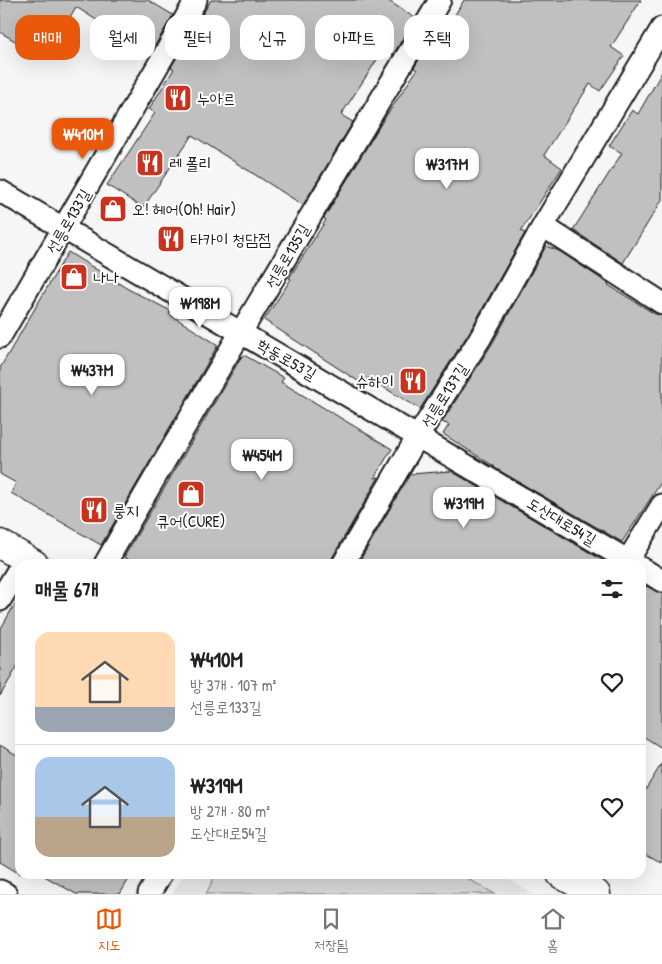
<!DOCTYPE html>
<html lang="ko">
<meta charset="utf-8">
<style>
:root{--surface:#fff;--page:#f2f2f2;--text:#222;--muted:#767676;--line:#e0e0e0;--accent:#ea580c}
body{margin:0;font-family:"Patrick Hand","Poor Story",sans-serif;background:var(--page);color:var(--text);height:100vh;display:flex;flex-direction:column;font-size:19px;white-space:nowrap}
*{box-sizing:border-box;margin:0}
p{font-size:16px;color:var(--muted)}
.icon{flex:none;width:28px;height:28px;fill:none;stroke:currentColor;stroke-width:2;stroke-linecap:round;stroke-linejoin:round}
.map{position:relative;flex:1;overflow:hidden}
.side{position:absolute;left:15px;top:559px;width:631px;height:320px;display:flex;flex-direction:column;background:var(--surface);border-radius:15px;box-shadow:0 5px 20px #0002}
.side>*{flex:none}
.banner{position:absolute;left:15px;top:15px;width:632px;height:45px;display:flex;gap:10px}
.price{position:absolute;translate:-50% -42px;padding:0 11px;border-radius:10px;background:#fff;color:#222;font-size:16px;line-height:32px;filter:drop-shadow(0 1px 2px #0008)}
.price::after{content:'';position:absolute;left:50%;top:30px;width:15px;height:11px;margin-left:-8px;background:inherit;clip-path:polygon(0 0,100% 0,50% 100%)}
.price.current{background:var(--accent);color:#fff}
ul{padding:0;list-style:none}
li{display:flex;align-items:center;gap:15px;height:125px;padding:0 20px}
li+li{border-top:1px solid var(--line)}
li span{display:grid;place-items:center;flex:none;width:140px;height:100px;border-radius:15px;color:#555}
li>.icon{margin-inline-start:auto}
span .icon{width:60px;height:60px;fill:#fffc;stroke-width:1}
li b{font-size:21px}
h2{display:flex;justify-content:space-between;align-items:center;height:60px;padding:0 20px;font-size:21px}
.pill{padding:0 18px;border-radius:15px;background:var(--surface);box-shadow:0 5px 20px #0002;font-size:18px;line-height:45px}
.pill.current{background:var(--accent);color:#fff}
.tabs{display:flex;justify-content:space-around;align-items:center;height:70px;border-top:1px solid var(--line);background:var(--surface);font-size:14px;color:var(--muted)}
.tabs a{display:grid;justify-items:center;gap:2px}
.tabs .current{color:var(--accent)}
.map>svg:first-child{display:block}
.built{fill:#e6e6e6}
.green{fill:#d6d6d6;stroke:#797979}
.building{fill:#c0c0c0;stroke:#1c1c1c}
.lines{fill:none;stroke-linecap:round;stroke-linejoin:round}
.street-casing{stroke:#1c1c1c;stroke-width:25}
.secondary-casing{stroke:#1c1c1c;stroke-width:31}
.street{stroke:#fff;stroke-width:21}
.secondary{stroke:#fff;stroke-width:28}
.labels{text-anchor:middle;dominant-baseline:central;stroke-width:4;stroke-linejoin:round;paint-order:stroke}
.poi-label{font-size:16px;fill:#1c1c1c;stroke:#fff;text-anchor:start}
.street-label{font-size:16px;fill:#1c1c1c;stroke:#fff}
</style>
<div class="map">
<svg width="662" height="894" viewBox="0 0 662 894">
<rect width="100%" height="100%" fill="#f6f6f6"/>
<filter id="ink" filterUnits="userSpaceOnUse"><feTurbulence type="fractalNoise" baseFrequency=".02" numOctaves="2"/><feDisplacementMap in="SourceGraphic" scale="10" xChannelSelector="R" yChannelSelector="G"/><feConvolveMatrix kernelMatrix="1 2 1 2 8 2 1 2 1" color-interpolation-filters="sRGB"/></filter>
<g filter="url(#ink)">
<path class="built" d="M184 874H500L533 894H172Z"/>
<path class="green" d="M216 874H459L495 894H206Z"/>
<path class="building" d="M0 0H148L173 15 150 54 76 7 45 59 0 32Z
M211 0H387L415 18 393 55 384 49 341 115 353 122 303 205 192 135 143 208 107 185 155 113 149 109 174 69 171 67Z
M464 0H641L611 47 624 56 600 91 590 84 544 155 562 168 521 231 525 233 470 331 420 409 368 378 364 385 264 320 291 279 289 278 326 220 324 218 382 122 417 70 414 68 436 31 438 32 446 20 450 23Z
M662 72V200L623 263 573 230 622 153 609 146 632 110 638 114Z
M546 246 559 251 609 284 608 285 655 314 662 315V481L622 542 493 467H495L443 434 449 425 442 422 492 344Z
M68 252 128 289 171 311 169 314 218 345 101 545 11 493 16 483 0 474V368Z
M244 355 284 378 281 382 392 449 374 478 379 477 332 558 331 564H136L124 557 240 359Z
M451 471 609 564H358L410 474Z
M646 586 662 593V748L641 735V594Z
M20 595V662L0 696V630Z
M0 745 20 757V874L0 862Z
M662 763V863L641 851V797Z
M41 874H132L120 894H76Z"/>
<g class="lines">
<defs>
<path id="street" d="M0 191 634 564
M543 226 662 303
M0 337 196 0
M628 560 662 505
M105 564C213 374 329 188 440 0
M343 564 418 436 481 337 543 226 662 28
M641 568 662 581
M0 600 20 567
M0 891 6 894
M149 894 161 874"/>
<path id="secondary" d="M0 544 34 564
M561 874 596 894"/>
</defs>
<use href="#street" class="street-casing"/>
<use href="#secondary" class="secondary-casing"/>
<use href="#street" class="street"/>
<use href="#secondary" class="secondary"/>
</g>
</g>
<defs>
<symbol id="restaurant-square" viewBox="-11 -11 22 22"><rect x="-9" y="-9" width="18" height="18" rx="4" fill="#c8321e" stroke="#fff"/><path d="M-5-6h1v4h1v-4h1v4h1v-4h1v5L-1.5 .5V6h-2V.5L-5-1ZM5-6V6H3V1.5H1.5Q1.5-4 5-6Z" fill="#fff"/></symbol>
<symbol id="shop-square" viewBox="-11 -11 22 22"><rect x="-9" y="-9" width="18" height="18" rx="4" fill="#c8321e" stroke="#fff"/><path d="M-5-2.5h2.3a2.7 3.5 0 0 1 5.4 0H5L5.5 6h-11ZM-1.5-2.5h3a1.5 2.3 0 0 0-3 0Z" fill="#fff"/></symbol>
</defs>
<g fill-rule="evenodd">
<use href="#restaurant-square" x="162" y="82" width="32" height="32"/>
<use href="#restaurant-square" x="134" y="147" width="32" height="32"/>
<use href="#shop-square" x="97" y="193" width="32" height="32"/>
<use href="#restaurant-square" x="155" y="223" width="32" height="32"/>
<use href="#shop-square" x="58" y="261" width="32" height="32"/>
<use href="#restaurant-square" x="397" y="365" width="32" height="32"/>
<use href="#shop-square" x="175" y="478" width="32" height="32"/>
<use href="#restaurant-square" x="78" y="494" width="32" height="32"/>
</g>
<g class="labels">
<g class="poi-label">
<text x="197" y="98">누아르</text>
<text x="169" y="163">레 폴리</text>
<text x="132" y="209">오! 헤어(Oh! Hair)</text>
<text x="190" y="239">타카이 청담점</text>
<text x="93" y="277">나나</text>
<text x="394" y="381" text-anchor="end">슈하이</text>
<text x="113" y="510">룽지</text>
<text x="191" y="521" text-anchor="middle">큐어(CURE)</text>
</g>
<g class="street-label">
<text transform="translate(68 221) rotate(-60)">선릉로133길</text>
<text transform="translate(287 256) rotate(-60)">선릉로135길</text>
<text transform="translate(287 359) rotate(30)">학동로53길</text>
<text transform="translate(444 395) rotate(-58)">선릉로137길</text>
<text transform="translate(562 521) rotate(31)">도산대로54길</text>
</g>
</g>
</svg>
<b class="price current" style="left:83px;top:160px">₩410M</b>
<b class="price" style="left:447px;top:190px">₩317M</b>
<b class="price" style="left:200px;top:329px">₩198M</b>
<b class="price" style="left:92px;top:396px">₩437M</b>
<b class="price" style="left:262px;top:481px">₩454M</b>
<b class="price" style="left:464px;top:529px">₩319M</b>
<div class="banner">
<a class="pill current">매매</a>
<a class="pill">월세</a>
<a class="pill">필터</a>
<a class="pill">신규</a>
<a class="pill">아파트</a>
<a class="pill">주택</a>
</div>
<section class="side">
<h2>매물 6개<svg class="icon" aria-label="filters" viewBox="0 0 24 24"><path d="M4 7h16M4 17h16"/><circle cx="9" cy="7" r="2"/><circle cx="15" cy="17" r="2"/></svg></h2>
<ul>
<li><span style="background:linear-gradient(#ffd9b3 75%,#9aa5b1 0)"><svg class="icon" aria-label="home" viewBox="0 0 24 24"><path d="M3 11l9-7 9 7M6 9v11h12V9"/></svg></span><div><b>₩410M</b><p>방 3개 · 107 m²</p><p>선릉로133길</p></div><svg class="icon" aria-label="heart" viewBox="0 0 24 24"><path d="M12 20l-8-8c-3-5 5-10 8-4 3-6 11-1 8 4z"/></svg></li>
<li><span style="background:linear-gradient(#a9c7e8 60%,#b9a48a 0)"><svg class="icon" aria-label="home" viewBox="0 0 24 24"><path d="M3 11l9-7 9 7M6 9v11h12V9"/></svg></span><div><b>₩319M</b><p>방 2개 · 80 m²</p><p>도산대로54길</p></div><svg class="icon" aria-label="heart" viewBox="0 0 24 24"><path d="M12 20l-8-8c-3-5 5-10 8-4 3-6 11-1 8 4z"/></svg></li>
</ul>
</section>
</div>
<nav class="tabs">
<a class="current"><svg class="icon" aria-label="map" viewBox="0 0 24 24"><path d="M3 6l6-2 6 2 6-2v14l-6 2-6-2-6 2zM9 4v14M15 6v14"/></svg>지도</a>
<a><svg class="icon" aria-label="saved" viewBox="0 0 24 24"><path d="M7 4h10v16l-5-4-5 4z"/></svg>저장됨</a>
<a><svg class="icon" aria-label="home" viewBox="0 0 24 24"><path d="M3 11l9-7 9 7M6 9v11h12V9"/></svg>홈</a>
</nav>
